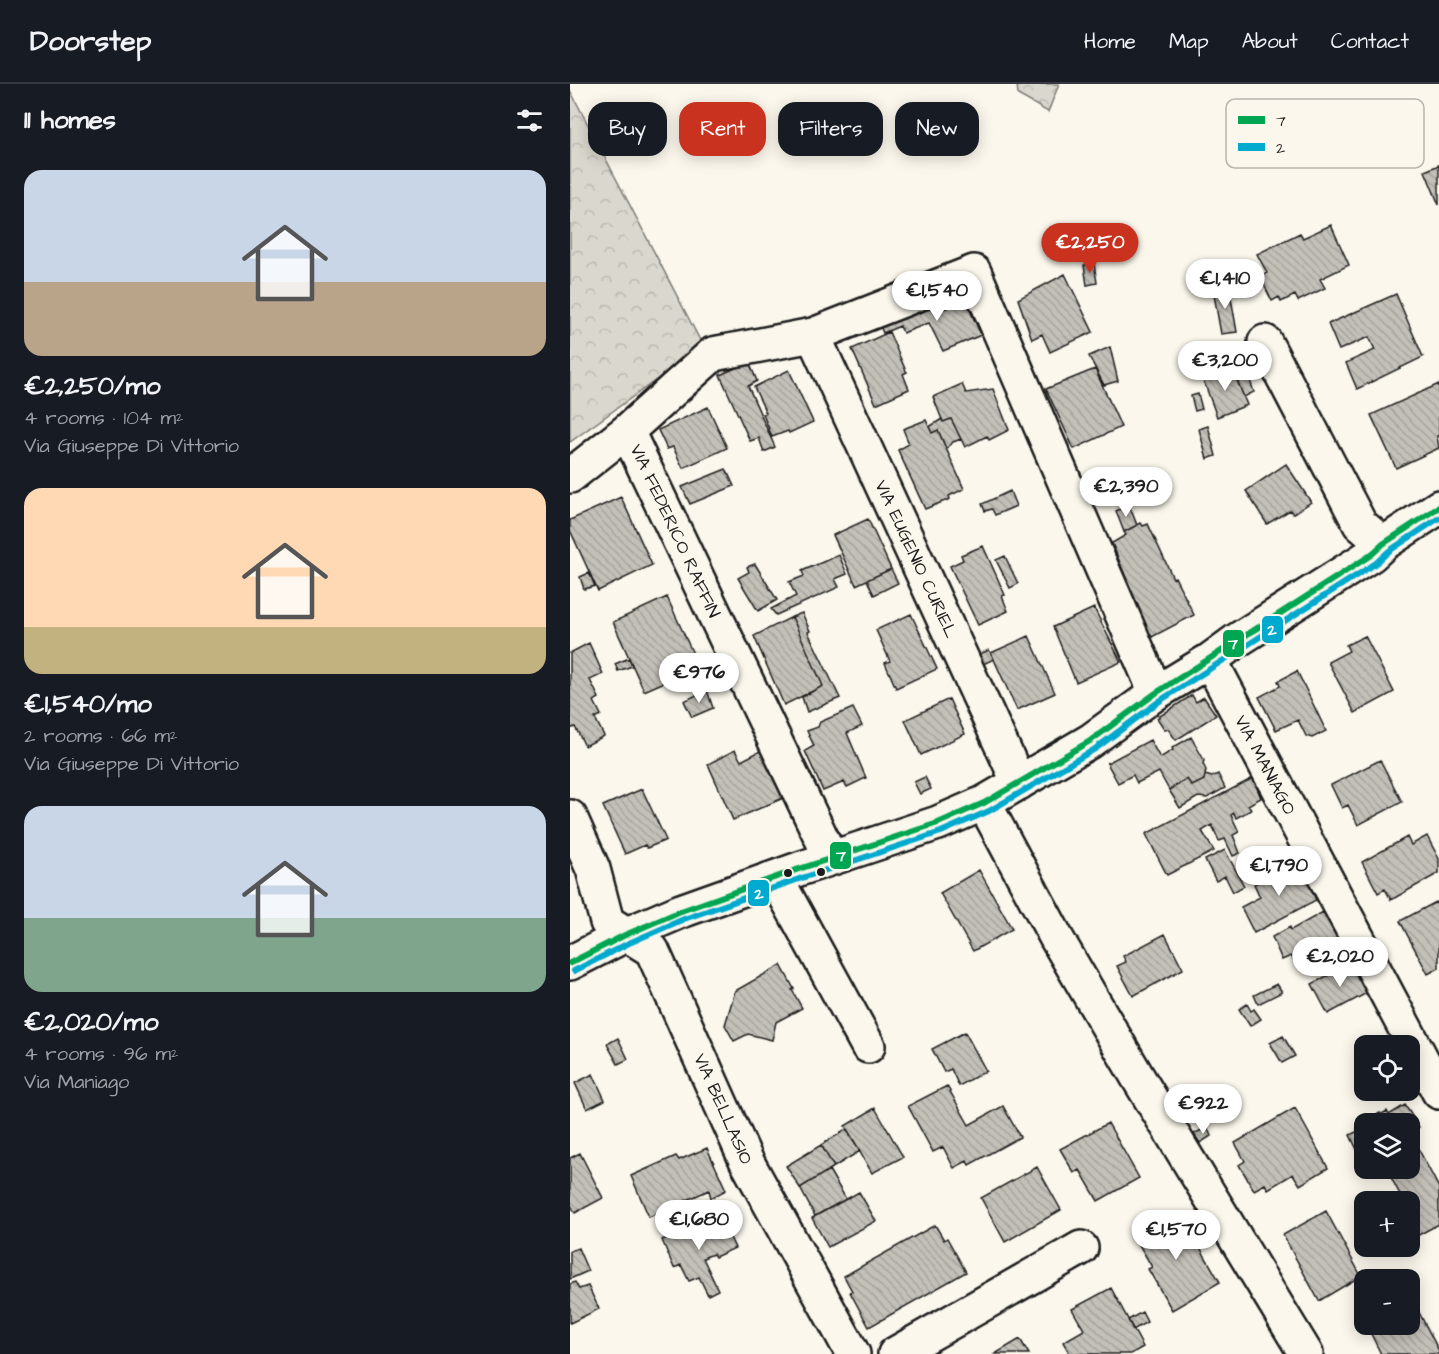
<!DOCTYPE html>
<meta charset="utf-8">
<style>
:root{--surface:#171b24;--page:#242831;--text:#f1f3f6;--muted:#9ea1a6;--line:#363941;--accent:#c8321e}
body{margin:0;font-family:"Architects Daughter",sans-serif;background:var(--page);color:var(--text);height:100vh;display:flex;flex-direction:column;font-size:22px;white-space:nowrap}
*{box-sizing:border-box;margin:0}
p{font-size:20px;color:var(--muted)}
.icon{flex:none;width:33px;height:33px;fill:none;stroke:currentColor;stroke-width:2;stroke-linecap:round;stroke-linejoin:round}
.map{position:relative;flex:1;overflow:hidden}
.sheet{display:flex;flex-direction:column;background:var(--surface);width:570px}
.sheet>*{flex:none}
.hud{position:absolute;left:18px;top:18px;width:570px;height:54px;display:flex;gap:12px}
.fabs{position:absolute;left:784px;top:951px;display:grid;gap:12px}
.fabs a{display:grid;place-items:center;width:66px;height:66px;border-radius:12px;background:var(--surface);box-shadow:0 3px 15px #0003;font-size:30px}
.price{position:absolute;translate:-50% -51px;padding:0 14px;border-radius:21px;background:#fff;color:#222;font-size:20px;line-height:39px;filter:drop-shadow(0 2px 3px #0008)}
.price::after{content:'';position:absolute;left:50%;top:36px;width:18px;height:14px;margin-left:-9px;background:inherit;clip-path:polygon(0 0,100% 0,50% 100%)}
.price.on{background:var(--accent);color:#fff}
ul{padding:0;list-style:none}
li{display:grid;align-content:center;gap:12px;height:318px;padding:0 24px}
li span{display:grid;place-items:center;height:186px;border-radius:18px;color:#555}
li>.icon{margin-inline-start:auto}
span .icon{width:108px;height:108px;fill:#fffc;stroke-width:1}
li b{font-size:26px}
h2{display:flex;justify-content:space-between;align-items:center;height:72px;padding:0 24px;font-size:26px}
.chip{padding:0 21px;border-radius:18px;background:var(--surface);box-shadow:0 3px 15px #0003;font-size:21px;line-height:54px}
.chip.on{background:var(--accent);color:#fff}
header{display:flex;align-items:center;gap:36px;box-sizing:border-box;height:84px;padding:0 30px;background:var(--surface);border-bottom:2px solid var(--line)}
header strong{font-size:28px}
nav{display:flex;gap:33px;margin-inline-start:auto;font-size:21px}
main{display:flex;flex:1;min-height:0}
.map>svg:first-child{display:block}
.forest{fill:url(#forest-crowns);stroke:#7b7a75;stroke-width:1.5}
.building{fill:url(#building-back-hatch);stroke:#1c1c1c;stroke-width:1.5}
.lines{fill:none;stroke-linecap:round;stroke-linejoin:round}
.minor-casing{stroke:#1c1c1c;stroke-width:38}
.minor{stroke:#fbf7ec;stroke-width:33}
.bus-1-casing{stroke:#fbf7ec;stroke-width:10}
.bus-2-casing{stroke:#fbf7ec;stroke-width:10}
.bus-1{stroke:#00a651;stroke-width:6}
.bus-2{stroke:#00a9ce;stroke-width:6}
.bus-dot{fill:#1c1c1c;stroke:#fbf7ec;stroke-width:2}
.labels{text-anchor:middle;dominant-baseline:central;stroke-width:6;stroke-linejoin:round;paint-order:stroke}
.street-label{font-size:18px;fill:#1c1c1c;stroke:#fbf7ec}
.key{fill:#fbf7ec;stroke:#b8b5ae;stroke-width:1.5}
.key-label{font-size:16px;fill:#1c1c1c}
.line-badge{stroke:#fbf7ec;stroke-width:2}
.badge-label{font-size:16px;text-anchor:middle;font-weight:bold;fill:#fff}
</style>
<header>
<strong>Doorstep</strong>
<nav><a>Home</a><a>Map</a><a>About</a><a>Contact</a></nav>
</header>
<main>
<section class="sheet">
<h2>11 homes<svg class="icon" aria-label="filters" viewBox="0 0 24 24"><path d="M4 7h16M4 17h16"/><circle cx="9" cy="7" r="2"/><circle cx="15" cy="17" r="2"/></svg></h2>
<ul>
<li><span style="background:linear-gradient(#c9d6e8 60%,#b9a48a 0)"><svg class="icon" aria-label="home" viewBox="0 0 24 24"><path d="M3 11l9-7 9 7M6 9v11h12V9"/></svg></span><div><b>€2,250/mo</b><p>4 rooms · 104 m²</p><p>Via Giuseppe Di Vittorio</p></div></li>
<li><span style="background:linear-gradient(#ffd9b3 75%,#c2b280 0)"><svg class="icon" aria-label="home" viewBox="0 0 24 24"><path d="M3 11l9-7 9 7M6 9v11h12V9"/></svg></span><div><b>€1,540/mo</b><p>2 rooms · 66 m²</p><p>Via Giuseppe Di Vittorio</p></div></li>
<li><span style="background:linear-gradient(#c9d6e8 60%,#7fa58c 0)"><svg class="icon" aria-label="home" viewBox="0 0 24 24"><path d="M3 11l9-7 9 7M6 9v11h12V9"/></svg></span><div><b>€2,020/mo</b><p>4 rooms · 96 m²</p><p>Via Maniago</p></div></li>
</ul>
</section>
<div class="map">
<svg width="869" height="1270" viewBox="0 0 869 1270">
<defs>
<pattern id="forest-crowns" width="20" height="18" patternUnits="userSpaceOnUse" patternTransform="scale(1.5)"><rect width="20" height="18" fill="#dad7ce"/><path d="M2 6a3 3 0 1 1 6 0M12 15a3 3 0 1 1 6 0" fill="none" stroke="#bab8b0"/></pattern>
<pattern id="building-back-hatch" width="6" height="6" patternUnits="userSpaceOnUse" patternTransform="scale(1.5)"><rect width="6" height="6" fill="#c3c0b8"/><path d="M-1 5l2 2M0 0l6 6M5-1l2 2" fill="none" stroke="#a7a49e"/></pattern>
</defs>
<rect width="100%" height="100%" fill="#fbf7ec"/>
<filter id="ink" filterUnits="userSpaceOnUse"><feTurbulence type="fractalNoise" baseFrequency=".0167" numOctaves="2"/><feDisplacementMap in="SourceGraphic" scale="12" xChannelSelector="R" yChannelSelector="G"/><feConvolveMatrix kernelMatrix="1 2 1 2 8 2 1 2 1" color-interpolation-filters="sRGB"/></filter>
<g filter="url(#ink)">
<path class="forest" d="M447 0H489L478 28 448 11Z
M0 6 133 262 0 358Z"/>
<path class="building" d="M869 81V121L855 87Z
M761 141 779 181 750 195 755 204 728 217 725 211 711 218 709 213 702 217 690 193 697 189 687 170 730 149 733 154Z
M524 179 527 199 517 201 514 181Z
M495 190 523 248 480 268 472 250 462 255 448 215Z
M659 202 667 248 651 250 643 205Z
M826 210 853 273 787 305 776 279 805 266 799 253 769 266 758 240Z
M368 212 374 225 395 215 411 251 373 267 359 239 333 249 330 242 313 249 308 237Z
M319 248 336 287 337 288 333 290 339 305 306 320 282 265Z
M540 263 548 297 534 301 519 272Z
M179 278 187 297 178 302 205 363 194 368 189 354 180 357 150 291Z
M674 280 684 308 674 313 662 284Z
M662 284 677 321 647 333 633 295Z
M525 285 551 343 504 365 476 305Z
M219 286 243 338 219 349 218 347 202 353 193 330 196 329 184 303Z
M392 300 396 309 423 305 439 346 419 356 417 352 395 363 381 335 373 338 363 313Z
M869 300V351L867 352 869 364 826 384 801 331Z
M628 310 632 325 625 327 621 312Z
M138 323 157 364 113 384 103 363 97 365 88 346Z
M372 335 373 338 381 335 391 355 383 358 376 365 368 346 362 349 359 343Z
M356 336 362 349 368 346 394 405 379 412 380 415 355 425 328 366 339 360 333 345Z
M638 342 646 372 637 375 629 345Z
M716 380 741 418 723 430 720 426 697 440 676 407Z
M156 385 164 402 120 420 112 403Z
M562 389 566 398 555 402 551 393Z
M440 407 446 422 425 431 422 425 415 427 412 420Z
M51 413 82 481 28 507 0 446V436Z
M559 421 567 441 554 448 546 427Z
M298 435 321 485 286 501 263 451Z
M571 439 573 442 578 440 603 494 605 493 624 531 578 555 562 524 567 521 542 459 556 451 554 448Z
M413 462 435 511 432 512 438 527 408 541 380 482 393 476 391 471Z
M269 471 277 490 265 495 269 503 206 531 201 525 226 512 219 498 234 492 232 487Z
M435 472 448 500 440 504 426 476Z
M185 480 207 516 188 527 168 494 179 488 177 483Z
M321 485 328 499 304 511 297 496Z
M19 489 25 502 14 505 10 493Z
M97 513 129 583 74 607 43 538Z
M524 524 551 578 506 598 483 543Z
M232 529 240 547 238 548 270 614 237 628 232 613 253 602 222 533Z
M341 530 367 585 326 604 315 579 320 577 306 546Z
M222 533 253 602 214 621 184 552Z
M459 552 485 609 447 626 421 569Z
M795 552 824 608 785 629 758 578 779 567 776 561Z
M19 559 33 590 20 596 29 614 24 617 31 631 25 634 34 652 15 662 5 643 0 645V569Z
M419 566 424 575 409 582 405 572Z
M59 574 62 582 48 587 45 580Z
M727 587 756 647 742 654 736 652 728 636 706 646 689 613 710 602 708 597Z
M137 606 143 624 122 633 114 617Z
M622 611 626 618 634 613 646 631 606 656 598 645 595 646 587 634Z
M379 615 395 650 351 671 335 636Z
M283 624 292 642 277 649 296 694 277 703 274 698 253 707 235 667 244 662 237 647 248 643 250 638Z
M621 653 634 676 633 680 636 686 634 696 622 702 617 695 599 706 589 688 567 699 563 691 548 699 537 679 580 656 590 674 603 666 602 664Z
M198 663 220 711 163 736 138 680 165 666 171 677Z
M810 676 832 718 788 741 778 721 772 724 761 701Z
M648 690 655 704 637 714 628 713 610 724 599 706 617 695 622 702 634 696 635 691 642 693Z
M355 693 361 705 350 710 344 698Z
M683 694 691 714 678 721 681 726 666 734 664 729 661 731 669 748 663 751 670 769 663 772 655 755 649 757 642 741 632 747 644 767 597 791 576 750Z
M72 705 96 756 77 764 75 761 55 770 33 722Z
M857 752 869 775V789L821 816 815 805 808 809 792 778 837 753 841 761Z
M655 766 674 802 663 808 655 792 646 797 635 776Z
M728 777 746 816 684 849 671 823 690 813 684 800Z
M409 786 442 845 403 867 370 809Z
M866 818 869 823V884L858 890 830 837Z
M753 828 768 856 725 879 721 872 712 876 702 853 720 843 721 846Z
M595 850 613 885 563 912 547 882 556 878 553 872Z
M781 879 797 909 758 930 742 900Z
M211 881 224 905 222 906 232 924 206 938 202 956 178 950 164 957 155 941 165 907Z
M707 900 712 908 688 920 684 911Z
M677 920 681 927 684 925 691 935 680 942 669 925Z
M395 948 416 987 389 1002 381 985 374 988 362 965Z
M713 952 725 972 712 979 700 959Z
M48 954 58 975 48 980 37 960Z
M23 990 35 1016 17 1025 5 999Z
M377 1002 399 1041 433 1022 450 1053 399 1081 397 1077 384 1084 373 1063 363 1068 338 1022Z
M835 1021 849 1043 840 1049 869 1104V1140L843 1154 840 1149V1118H834L816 1084H840V1040H795V1082L780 1051 788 1047 787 1044 797 1038 796 1036 810 1029V1031L817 1027 819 1031Z
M305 1024 333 1073 302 1089 275 1042Z
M725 1024 758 1084 730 1101 723 1090 698 1105 695 1100 684 1106 669 1081 675 1077 665 1059Z
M538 1039 569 1094 528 1117 510 1086 504 1089 490 1065Z
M637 1043 641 1052 630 1059 624 1050Z
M277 1045 290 1067 264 1083 251 1061Z
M251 1061 264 1083 230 1104 216 1082Z
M137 1064 156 1106 141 1114 139 1106 79 1133 61 1092 106 1072 109 1076Z
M10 1069 33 1114 5 1129 0 1119V1074Z
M467 1083 491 1126 435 1158 411 1114Z
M259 1086 276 1115 245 1132 230 1104Z
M289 1108 306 1137 258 1163 242 1134Z
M756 1127 791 1192 749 1217 713 1151Z
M602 1130 607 1139 614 1136 650 1198 602 1226 578 1185 582 1183 564 1152Z
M151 1135 165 1164 145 1173 143 1170 133 1174 148 1206 138 1211 129 1193 119 1197 111 1181 104 1184 92 1156 130 1140 131 1144Z
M365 1141 374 1156 377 1154 396 1188 299 1243 280 1208 282 1207 274 1192Z
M8 1164 18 1187 0 1195V1167Z
M5 1198 9 1205 18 1202 29 1225 0 1239V1200Z
M541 1204 573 1263 561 1270H500L493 1258 514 1246 502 1225Z
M840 1211 869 1267V1270H811L796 1240H840Z
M572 1228 577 1238 563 1246 558 1236Z
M450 1255 459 1270H425Z"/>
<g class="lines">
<defs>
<path id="minor" d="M243 251 449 699
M695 258 790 440 813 460
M57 347 261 774
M0 392 57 347 143 270 243 251 404 188 586 609
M640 576 869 1008
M414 719 487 855 567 992 736 1270
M0 733 23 785 37 838 82 866 176 1076 283 1270
M206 794 298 962
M0 879 55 851 111 827 229 785 368 739 414 719 520 657 586 609 640 576 666 557 801 471 813 460 869 423
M325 1270 511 1164"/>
</defs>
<use href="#minor" class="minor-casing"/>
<use href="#minor" class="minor"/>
<defs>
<path id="bus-1" d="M0 879 55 851 111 827 229 785 368 739 414 719 520 657 586 609 801 471 813 460 869 423"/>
<path id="bus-2" d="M4 887 59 859 114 835 232 794 371 748 419 727 525 665 591 616 806 479 819 467 869 434"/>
</defs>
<use href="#bus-1" class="bus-1-casing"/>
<use href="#bus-2" class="bus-2-casing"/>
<use href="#bus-1" class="bus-1"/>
<use href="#bus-2" class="bus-2"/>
</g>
</g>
<g class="bus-dot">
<circle cx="251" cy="788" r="5"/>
<circle cx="218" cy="789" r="5"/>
</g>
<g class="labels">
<g class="street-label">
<text transform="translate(105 447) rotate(65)">VIA FEDERICO RAFFIN</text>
<text transform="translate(346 475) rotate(65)">VIA EUGENIO CURIEL</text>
<text transform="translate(695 681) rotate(62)">VIA MANIAGO</text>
<text transform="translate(153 1025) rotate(66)">VIA BELLASIO</text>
</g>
</g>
<rect x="656" y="15" width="198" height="69" rx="9" class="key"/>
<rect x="668" y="32" width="27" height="8" fill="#00a651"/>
<rect x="668" y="59" width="27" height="8" fill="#00a9ce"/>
<g class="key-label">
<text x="706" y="42">7</text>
<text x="706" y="69">2</text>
</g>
<g class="line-badge">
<rect x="691" y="531" width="23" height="29" rx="6" fill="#00a9ce"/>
<rect x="652" y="545" width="23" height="29" rx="6" fill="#00a651"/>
<rect x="259" y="757" width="23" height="29" rx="6" fill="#00a651"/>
<rect x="177" y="795" width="23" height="28" rx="6" fill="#00a9ce"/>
</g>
<g class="badge-label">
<text x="702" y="551">2</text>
<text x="663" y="565">7</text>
<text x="271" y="777">7</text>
<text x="189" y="815">2</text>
</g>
</svg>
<div class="fabs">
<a><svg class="icon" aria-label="locate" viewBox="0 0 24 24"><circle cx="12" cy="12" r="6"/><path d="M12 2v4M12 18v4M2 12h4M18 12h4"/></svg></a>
<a><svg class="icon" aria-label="layers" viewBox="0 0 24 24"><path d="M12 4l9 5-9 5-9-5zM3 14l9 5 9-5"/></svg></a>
<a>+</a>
<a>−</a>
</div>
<b class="price on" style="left:520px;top:190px">€2,250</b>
<b class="price" style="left:655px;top:226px">€1,410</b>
<b class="price" style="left:367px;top:238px">€1,540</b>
<b class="price" style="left:655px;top:308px">€3,200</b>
<b class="price" style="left:556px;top:434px">€2,390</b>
<b class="price" style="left:129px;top:620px">€976</b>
<b class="price" style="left:709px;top:813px">€1,790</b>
<b class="price" style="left:770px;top:904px">€2,020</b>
<b class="price" style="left:633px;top:1051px">€922</b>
<b class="price" style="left:129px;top:1167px">€1,680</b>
<b class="price" style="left:606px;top:1177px">€1,570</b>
<div class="hud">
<a class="chip">Buy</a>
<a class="chip on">Rent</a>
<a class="chip">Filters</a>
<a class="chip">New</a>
</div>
</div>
</main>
